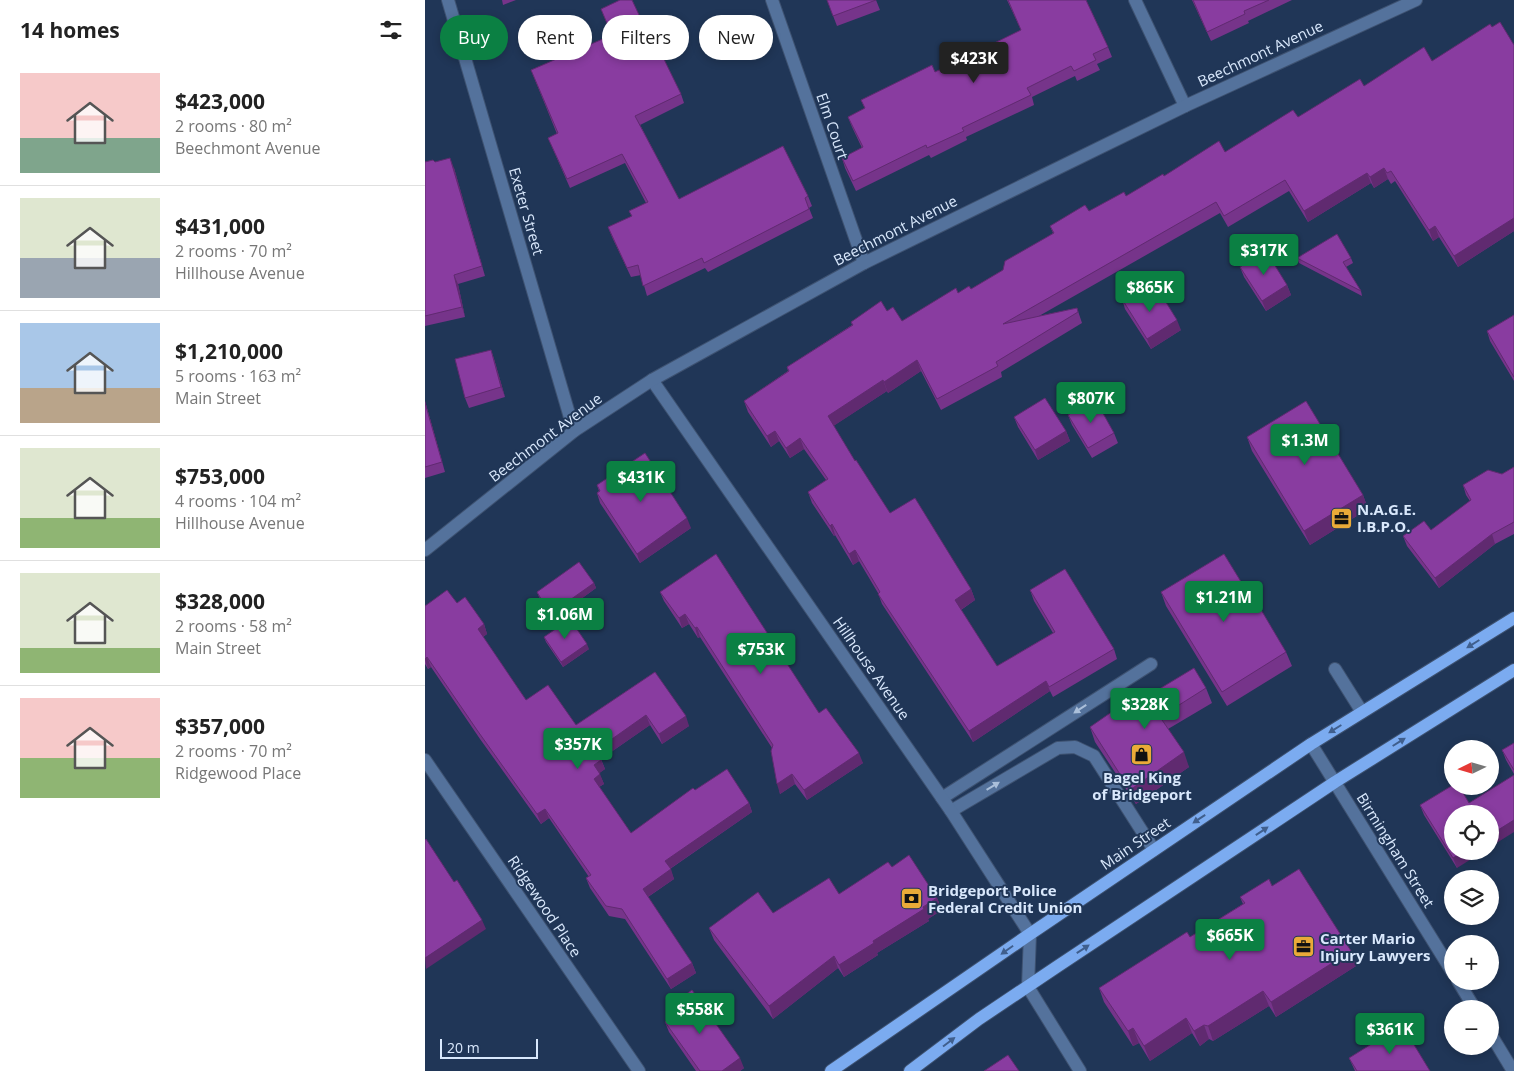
<!DOCTYPE html>
<meta charset="utf-8">
<style>
:root{--surface:#fff;--page:#f2f2f2;--text:#222;--muted:#767676;--line:#e0e0e0;--accent:#0b8043}
body{margin:0;font-family:"Open Sans",sans-serif;background:var(--page);color:var(--text);height:100vh;display:flex;flex-direction:column;font-size:19px;white-space:nowrap}
*{box-sizing:border-box;margin:0}
p{font-size:16px;color:var(--muted)}
.icon{flex:none;width:28px;height:28px;fill:none;stroke:currentColor;stroke-width:2;stroke-linecap:round;stroke-linejoin:round}
.map{position:relative;flex:1;overflow:hidden}
.details{display:flex;flex-direction:column;background:var(--surface);width:425px}
.details>*{flex:none}
.banner{position:absolute;left:15px;top:15px;width:475px;height:45px;display:flex;gap:10px}
.needle{width:32px;rotate:265deg}
.tools{position:absolute;left:1019px;top:740px;display:grid;gap:10px}
.tools a{display:grid;place-items:center;width:55px;height:55px;border-radius:50%;background:var(--surface);box-shadow:0 2px 8px #0003;font-size:25px}
.scale{position:absolute;left:15px;bottom:12px;width:98px;box-sizing:border-box;padding-left:5px;border:2px solid #d9e8fc;border-top:0;font-size:14px;line-height:18px;white-space:nowrap;color:#d9e8fc;-webkit-text-stroke:4px #203657;paint-order:stroke}
.price{position:absolute;translate:-50% -42px;padding:0 11px;border-radius:5px;background:var(--accent);color:#fff;font-size:16px;line-height:32px;filter:drop-shadow(0 1px 2px #0008)}
.price::after{content:'';position:absolute;left:50%;top:30px;width:15px;height:11px;margin-left:-8px;background:inherit;clip-path:polygon(0 0,100% 0,50% 100%)}
.price.on{background:#222;color:#fff}
ul{padding:0;list-style:none}
li{display:flex;align-items:center;gap:15px;height:125px;padding:0 20px}
li+li{border-top:1px solid var(--line)}
li span{display:grid;place-items:center;flex:none;width:140px;height:100px;border-radius:0px;color:#555}
li>.icon{margin-inline-start:auto}
span .icon{width:60px;height:60px;fill:#fffc;stroke-width:1}
li b{font-size:21px}
h2{display:flex;justify-content:space-between;align-items:center;height:60px;padding:0 20px;font-size:21px}
.pill{padding:0 18px;border-radius:22px;background:var(--surface);box-shadow:0 2px 8px #0003;font-size:18px;line-height:45px}
.pill.on{background:var(--accent);color:#fff}
main{display:flex;flex:1;min-height:0}
.map>svg:first-child{display:block}
.lines{fill:none;stroke-linecap:round;stroke-linejoin:round}
.service-casing{stroke:#3e5271;stroke-width:14}
.minor-casing{stroke:#3e5271;stroke-width:14}
.tertiary-casing{stroke:#3e5271;stroke-width:14}
.primary-casing{stroke:#3e5271;stroke-width:14}
.service{stroke:#54729c;stroke-width:12}
.minor{stroke:#54729c;stroke-width:12}
.tertiary{stroke:#54729c;stroke-width:12}
.primary{stroke:#7babf0;stroke-width:12}
.wall{fill:#76348a}
.shaded-wall{fill:#602a70}
.building{fill:#893ca0;stroke:#602a70}
.oneway{fill:#405f8d}
.oneway2{fill:#aabfda}
.labels{text-anchor:middle;dominant-baseline:central;stroke-width:4;stroke-linejoin:round;paint-order:stroke}
.street-label{font-size:15px;fill:#d9e8fc;stroke:#203657}
.poi-label{font-size:15px;font-weight:bold;fill:#d9e8fc;stroke:#203657;text-anchor:start}
</style>
<main>
<section class="details">
<h2>14 homes<svg class="icon" aria-label="filters" viewBox="0 0 24 24"><path d="M4 7h16M4 17h16"/><circle cx="9" cy="7" r="2"/><circle cx="15" cy="17" r="2"/></svg></h2>
<ul>
<li><span style="background:linear-gradient(#f6c9c9 65%,#7fa58c 0)"><svg class="icon" aria-label="home" viewBox="0 0 24 24"><path d="M3 11l9-7 9 7M6 9v11h12V9"/></svg></span><div><b>$423,000</b><p>2 rooms · 80 m²</p><p>Beechmont Avenue</p></div></li>
<li><span style="background:linear-gradient(#dfe7d0 60%,#9aa5b1 0)"><svg class="icon" aria-label="home" viewBox="0 0 24 24"><path d="M3 11l9-7 9 7M6 9v11h12V9"/></svg></span><div><b>$431,000</b><p>2 rooms · 70 m²</p><p>Hillhouse Avenue</p></div></li>
<li><span style="background:linear-gradient(#a9c7e8 65%,#b9a48a 0)"><svg class="icon" aria-label="home" viewBox="0 0 24 24"><path d="M3 11l9-7 9 7M6 9v11h12V9"/></svg></span><div><b>$1,210,000</b><p>5 rooms · 163 m²</p><p>Main Street</p></div></li>
<li><span style="background:linear-gradient(#dfe7d0 70%,#8fb573 0)"><svg class="icon" aria-label="home" viewBox="0 0 24 24"><path d="M3 11l9-7 9 7M6 9v11h12V9"/></svg></span><div><b>$753,000</b><p>4 rooms · 104 m²</p><p>Hillhouse Avenue</p></div></li>
<li><span style="background:linear-gradient(#dfe7d0 75%,#8fb573 0)"><svg class="icon" aria-label="home" viewBox="0 0 24 24"><path d="M3 11l9-7 9 7M6 9v11h12V9"/></svg></span><div><b>$328,000</b><p>2 rooms · 58 m²</p><p>Main Street</p></div></li>
<li><span style="background:linear-gradient(#f6c9c9 60%,#8fb573 0)"><svg class="icon" aria-label="home" viewBox="0 0 24 24"><path d="M3 11l9-7 9 7M6 9v11h12V9"/></svg></span><div><b>$357,000</b><p>2 rooms · 70 m²</p><p>Ridgewood Place</p></div></li>
</ul>
</section>
<div class="map">
<svg width="1089" height="1071" viewBox="0 0 1089 1071">
<rect width="100%" height="100%" fill="#203657"/>
<g class="lines">
<defs>
<path id="service" d="M910 669 937 712
M517 798 726 664
M526 811 633 748 650 747 669 756 729 850"/>
<path id="minor" d="M23 0 149 431
M347 0 439 263
M710 0 760 106
M227 380 526 811 605 934 603 987 655 1071
M886 744 1028 973
M0 760 214 1071
M1033 981 1050 1009
M1065 1033 1088 1071"/>
<path id="tertiary" d="M0 550 149 431 227 380 439 263 760 106 991 0"/>
<path id="primary" d="M406 1071 605 934 886 744 1089 618
M485 1071 554 1019 633 966 910 782 1089 670"/>
</defs>
<use href="#service" class="service-casing"/>
<use href="#minor" class="minor-casing"/>
<use href="#tertiary" class="tertiary-casing"/>
<use href="#primary" class="primary-casing"/>
<use href="#service" class="service"/>
<use href="#minor" class="minor"/>
<use href="#tertiary" class="tertiary"/>
<use href="#primary" class="primary"/>
</g>
<path class="wall" d="M77 0H91L78 5Z
M402 0H451L455 10 412 26Z
M582 0H661L683 47 687 57 672 64 675 70 652 81 650 76 607 97 609 105 541 137 542 140 506 158 504 155 431 191 420 168 417 158 437 148 427 127 423 117 440 109 436 100 510 72 596 30Z
M767 0H867L823 21 824 23 786 41Z
M176 9 231 51 256 94 259 103 215 125 254 199 383 196 387 206 384 208 388 218 283 272 280 268 222 296 216 275 206 277 187 237 183 227 207 217 204 211 221 203 200 163 145 188 127 147 123 138 132 134 106 70 187 36Z
M1067 27 1089 45V231L1033 267 1014 237 1008 241 970 181 966 184 963 179 949 188 946 183 883 222 864 191 803 227 795 213 614 316 652 308 657 323 576 372 577 377 516 410 496 371 463 393 462 391 408 426 430 461 465 513 546 589 550 600 536 610 572 666 628 633 609 601 605 590 689 649 692 659 628 697 625 691 548 742 457 604 453 593 434 561 428 565 410 535 409 536 387 503 383 492 401 480 379 449 365 458 354 441 346 447 323 412 319 401 363 371 362 367 427 325 426 322 462 311 477 321 533 293 546 289 578 270 628 233 625 226 664 211 701 196 739 176 800 152 939 86 1007 61Z
M0 162H10L29 168 60 276 33 284 40 317 0 326Z
M872 258H926L928 263 921 267 936 291 937 296 874 263Z
M815 267 862 285 866 295 841 311 819 277Z
M697 299 756 330 726 349 700 309Z
M1089 315V381L1065 341 1062 331Z
M66 350 69 359 80 397 44 408 40 398Z
M0 401 20 472 0 478Z
M643 415 689 433 693 443 667 458 647 425Z
M589 417 641 431 645 441 613 460 593 427Z
M822 437 938 495 943 509 885 545 827 451Z
M1089 467V534L1070 544 1014 588 982 546 978 536 1006 530 1045 501 1041 495 1038 485 1077 474Z
M172 485 266 528 215 563 175 503 172 493 174 491Z
M169 583 171 588 127 620 114 597 112 592Z
M818 585 861 652 867 666 802 706 741 606 736 592Z
M235 592 394 713 438 763 382 800 370 784 355 794 347 748 275 637 273 638 264 624 257 628 239 601Z
M32 603 59 624 62 634 58 637 101 700 151 725 230 672 264 726 237 744 225 725 176 759 180 769 174 773 179 784 174 787 206 833 270 790 324 803 327 812 245 869 249 879 223 897 267 963 271 973 246 989 200 919 184 916 165 888 161 878 164 877 124 818 116 824 55 739 6 667 3 669 0 664V606Z
M119 637 164 649 138 667 121 642Z
M781 688 787 703 743 729 764 767 711 804 670 742 665 727 721 697Z
M1089 743V774L1081 760 1077 750Z
M1044 803 1032 868 999 815 995 805Z
M467 867 512 898 517 910 503 919 504 921 452 953 453 955 419 977 413 968 348 1019 289 940 284 928 348 913 414 894Z
M847 886 926 951 931 966 851 1017 844 1006 788 1041 784 1039 775 1046 767 1033 725 1061 714 1043 708 1046 679 1002 674 988 765 937 818 904 815 897Z
M242 1008 319 1068 315 1071H271L244 1032 240 1022 245 1018Z
M924 1058 1005 1071H930Z"/>
<path class="shaded-wall" d="M25 158 29 168 60 276 57 266Z
M959 168 963 179 949 188 945 177Z
M942 173 946 183 883 222 879 211Z
M1089 218V231L1033 267 1029 256Z
M1010 226 1014 237 1008 241 1004 230Z
M29 275 33 284 40 317 37 307Z
M862 285 866 295 841 311 837 301Z
M752 320 756 330 726 349 722 339Z
M66 350 69 359 80 397 76 387Z
M492 360 496 371 463 393 459 382Z
M458 380 462 391 407 427 403 416Z
M0 401 20 472 17 462 0 403Z
M350 431 354 441 346 447 342 436Z
M641 431 645 441 613 460 610 450Z
M375 438 379 449 365 458 361 448Z
M938 495 943 509 885 545 879 531Z
M262 518 266 528 215 563 212 554Z
M407 524 410 535 409 536 405 526Z
M1067 534 1070 544 1014 588 1010 578Z
M430 550 434 561 428 565 424 554Z
M169 583 171 588 127 620 125 614Z
M546 589 550 600 534 611 530 600Z
M260 614 264 624 257 628 254 618Z
M59 624 62 634 56 638 53 629Z
M272 627 275 637 273 638 270 628Z
M162 644 164 649 138 667 136 662Z
M2 657 6 667 3 669 0 660V659Z
M621 681 625 691 548 742 544 731Z
M221 715 225 725 173 761 170 751Z
M261 716 264 726 237 744 234 734Z
M759 752 764 767 711 804 705 790Z
M434 753 438 763 382 800 379 790Z
M176 760 180 769 172 775 169 765Z
M175 774 179 784 172 788 169 779Z
M367 774 370 784 355 794 352 784Z
M324 803 327 812 243 870 240 861Z
M120 809 124 818 116 824 112 814Z
M1089 820V832L1065 847V835Z
M1039 851H1059L1032 868 1028 858Z
M246 869 249 879 221 898 218 889Z
M512 898 517 910 503 919 504 921 452 953 453 955 419 977 414 965 448 941Z
M57 920 61 929 1 969 0 958Z
M926 951 931 966 851 1017 846 1002Z
M409 956 413 968 348 1019 344 1006Z
M267 963 271 973 246 989 242 979Z
M838 991 844 1006 788 1041 783 1026Z
M761 1018 767 1033 725 1061 719 1046Z
M779 1025 784 1039 775 1046 769 1031Z
M708 1028 714 1043 708 1046 703 1031Z
M315 1058 319 1068 315 1071H297Z"/>
<path class="building" d="M195 0H207L231 51 234 49 256 94 210 116 254 199 358 146 383 196 380 198 384 209 279 263 277 258 218 286 213 265 202 268 183 227 207 216 204 211 223 202 197 154 142 179 123 138 133 133 106 70 187 35 176 9Z
M402 0H451L408 16Z
M583 0H661L683 47 668 54 671 60 649 71 646 66 602 88 606 95 537 128 539 131 502 148 501 145 428 181 417 158 438 147 423 117 440 108 436 100 507 65 510 72 596 30Z
M768 0H844L819 11 820 14 782 32Z
M1075 22 1089 45V218L1029 256 1010 226 1004 230 966 171 962 173 959 168 945 177 942 173 879 211 860 180 799 216 791 202 578 324 652 308 653 312 571 362 573 366 512 399 492 360 459 382 458 380 403 416 430 461 431 460 465 513 490 498 546 589 530 600 572 666 630 632 605 590 640 569 689 649 624 687 621 681 544 731 453 594 455 592 430 550 424 554 407 524 405 526 383 492 403 479 375 438 361 448 350 431 342 436 319 401 364 371 362 367 428 325 426 322 456 301 462 311 468 307 477 321 531 288 533 293 544 286 546 289 578 270 580 261 629 233 625 226 660 205 664 211 699 192 701 196 738 174 739 176 794 141 800 152 868 110 873 117 935 79 939 86 999 47 1007 61 1065 24 1067 27Z
M25 158 57 266 29 275 37 307 0 316V162L8 160 10 162Z
M912 234 926 258 918 262 936 291 872 258Z
M841 251 862 285 837 301 815 267Z
M734 291 752 320 722 339 697 299Z
M1089 315V377L1062 331Z
M66 350 76 387 40 398 30 359Z
M620 398 641 431 610 450 589 417Z
M670 399 689 433 663 448 643 415Z
M881 401 938 495 879 531 822 437Z
M0 403 17 462 0 467Z
M220 453 262 518 212 554 172 493 175 491 172 485Z
M1089 467V522L1067 534 1010 578 978 536 999 521 1006 530 1046 500 1038 485 1063 470 1077 474Z
M291 554 394 713 401 708 434 753 379 790 367 774 352 784 346 751 348 745 272 627 270 628 260 614 254 618 235 592Z
M799 554 818 585 822 586 861 652 797 692 736 592Z
M154 562 169 583 125 614 112 592Z
M22 590 32 603 40 597 59 624 53 629 101 700 123 685 151 725 230 672 261 716 234 734 221 715 170 751 176 760 169 765 175 774 169 779 206 833 268 788 270 790 302 769 324 803 240 861 246 869 218 889 267 963 242 979 197 909 181 906 161 878 166 875 120 809 112 814 52 730 2 657 0 659V606Z
M145 619 162 644 136 662 119 637Z
M769 668 781 688 735 717 759 752 705 790 665 727 717 691 721 697Z
M1089 743V770L1077 750Z
M1089 775V820L1065 835V814H1028V851H1039L1028 858 995 805 1028 785V787L1034 786 1044 803Z
M1 839 29 882 32 880 57 920 0 958V840Z
M484 855 512 898 498 907 499 909 448 941 449 943 414 965 409 956 344 1006 284 928 333 892 348 913 404 878 414 894 463 862 467 867Z
M874 869 926 951 846 1002 838 991 783 1026 779 1025 769 1031 761 1018 719 1046 708 1028 703 1031 674 988 762 932 765 937 820 903 815 897 844 879 847 886Z
M267 990 315 1058 297 1071H275L240 1022 247 1017 242 1008Z
M977 1025 1005 1071H932L924 1058Z
M583 1055 594 1071H559Z"/>
<defs><path id="oneway-solid" d="M-6-.8H1V-3.2L6.5 0L1 3.2V.8H-6Z" transform="scale(1.25)"/></defs>
<g class="oneway">
<use href="#oneway-solid" transform="translate(1048 644) rotate(148)"/>
<use href="#oneway-solid" transform="translate(910 729) rotate(148)"/>
<use href="#oneway-solid" transform="translate(974 742) rotate(-32)"/>
<use href="#oneway-solid" transform="translate(774 819) rotate(146)"/>
<use href="#oneway-solid" transform="translate(837 831) rotate(-34)"/>
<use href="#oneway-solid" transform="translate(658 949) rotate(-33)"/>
<use href="#oneway-solid" transform="translate(582 950) rotate(145)"/>
<use href="#oneway-solid" transform="translate(524 1042) rotate(-37)"/>
</g>
<g class="oneway2">
<use href="#oneway-solid" transform="translate(655 709) rotate(147)"/>
<use href="#oneway-solid" transform="translate(568 786) rotate(-31)"/>
</g>
<defs>
<symbol id="office-square" viewBox="-11 -11 22 22"><rect x="-9" y="-9" width="18" height="18" rx="4" fill="#eaaa38" stroke="#203657"/><path d="M-6-3h4V-5.5h4V-3h4V5H-6ZM-1-4.5V-3h2v-1.5ZM-6 0V1H6V0Z" fill="#111"/></symbol>
<symbol id="shop-square" viewBox="-11 -11 22 22"><rect x="-9" y="-9" width="18" height="18" rx="4" fill="#eaaa38" stroke="#203657"/><path d="M-5-2.5h2.3a2.7 3.5 0 0 1 5.4 0H5L5.5 6h-11ZM-1.5-2.5h3a1.5 2.3 0 0 0-3 0Z" fill="#111"/></symbol>
<symbol id="bank-square" viewBox="-11 -11 22 22"><rect x="-9" y="-9" width="18" height="18" rx="4" fill="#eaaa38" stroke="#203657"/><path d="M-6-4H6V4H-6ZM0-2.3a2.3 2.3 0 1 0 0 4.6a2.3 2.3 0 1 0 0-4.6Z" fill="#111"/></symbol>
</defs>
<g fill-rule="evenodd">
<use href="#office-square" x="904" y="506" width="25" height="25"/>
<use href="#shop-square" x="704" y="742" width="25" height="25"/>
<use href="#bank-square" x="474" y="886" width="25" height="25"/>
<use href="#office-square" x="866" y="934" width="25" height="25"/>
</g>
<g class="labels">
<g class="street-label">
<text transform="translate(835 53) rotate(-25)">Beechmont Avenue</text>
<text transform="translate(408 126) rotate(71)">Elm Court</text>
<text transform="translate(102 211) rotate(74)">Exeter Street</text>
<text transform="translate(470 230) rotate(-27)">Beechmont Avenue</text>
<text transform="translate(120 437) rotate(-37)">Beechmont Avenue</text>
<text transform="translate(447 668) rotate(55)">Hillhouse Avenue</text>
<text transform="translate(710 843) rotate(-34)">Main Street</text>
<text transform="translate(971 850) rotate(58)">Birmingham Street</text>
<text transform="translate(120 906) rotate(56)">Ridgewood Place</text>
</g>
<g class="poi-label">
<text x="932" y="509">N.A.G.E.<tspan x="932" dy="17">I.B.P.O.</tspan></text>
<text x="717" y="777" text-anchor="middle">Bagel King<tspan x="717" dy="17">of Bridgeport</tspan></text>
<text x="503" y="890">Bridgeport Police<tspan x="503" dy="17">Federal Credit Union</tspan></text>
<text x="895" y="938">Carter Mario<tspan x="895" dy="17">Injury Lawyers</tspan></text>
</g>
</g>
</svg>
<div class="tools">
<a><svg class="needle" viewBox="-14 -14 28 28"><path d="M0-13l5 13h-10z" fill="#e53935"/><path d="M0 13l5-13h-10z" fill="#767676"/></svg></a>
<a><svg class="icon" aria-label="locate" viewBox="0 0 24 24"><circle cx="12" cy="12" r="6"/><path d="M12 2v4M12 18v4M2 12h4M18 12h4"/></svg></a>
<a><svg class="icon" aria-label="layers" viewBox="0 0 24 24"><path d="M12 4l9 5-9 5-9-5zM3 14l9 5 9-5"/></svg></a>
<a>+</a>
<a>−</a>
</div>
<div class="scale">20 m</div>
<b class="price on" style="left:549px;top:84px">$423K</b>
<b class="price" style="left:839px;top:276px">$317K</b>
<b class="price" style="left:725px;top:313px">$865K</b>
<b class="price" style="left:666px;top:424px">$807K</b>
<b class="price" style="left:880px;top:466px">$1.3M</b>
<b class="price" style="left:216px;top:503px">$431K</b>
<b class="price" style="left:799px;top:623px">$1.21M</b>
<b class="price" style="left:140px;top:640px">$1.06M</b>
<b class="price" style="left:336px;top:675px">$753K</b>
<b class="price" style="left:720px;top:730px">$328K</b>
<b class="price" style="left:153px;top:770px">$357K</b>
<b class="price" style="left:805px;top:961px">$665K</b>
<b class="price" style="left:275px;top:1035px">$558K</b>
<b class="price" style="left:965px;top:1055px">$361K</b>
<div class="banner">
<a class="pill on">Buy</a>
<a class="pill">Rent</a>
<a class="pill">Filters</a>
<a class="pill">New</a>
</div>
</div>
</main>
